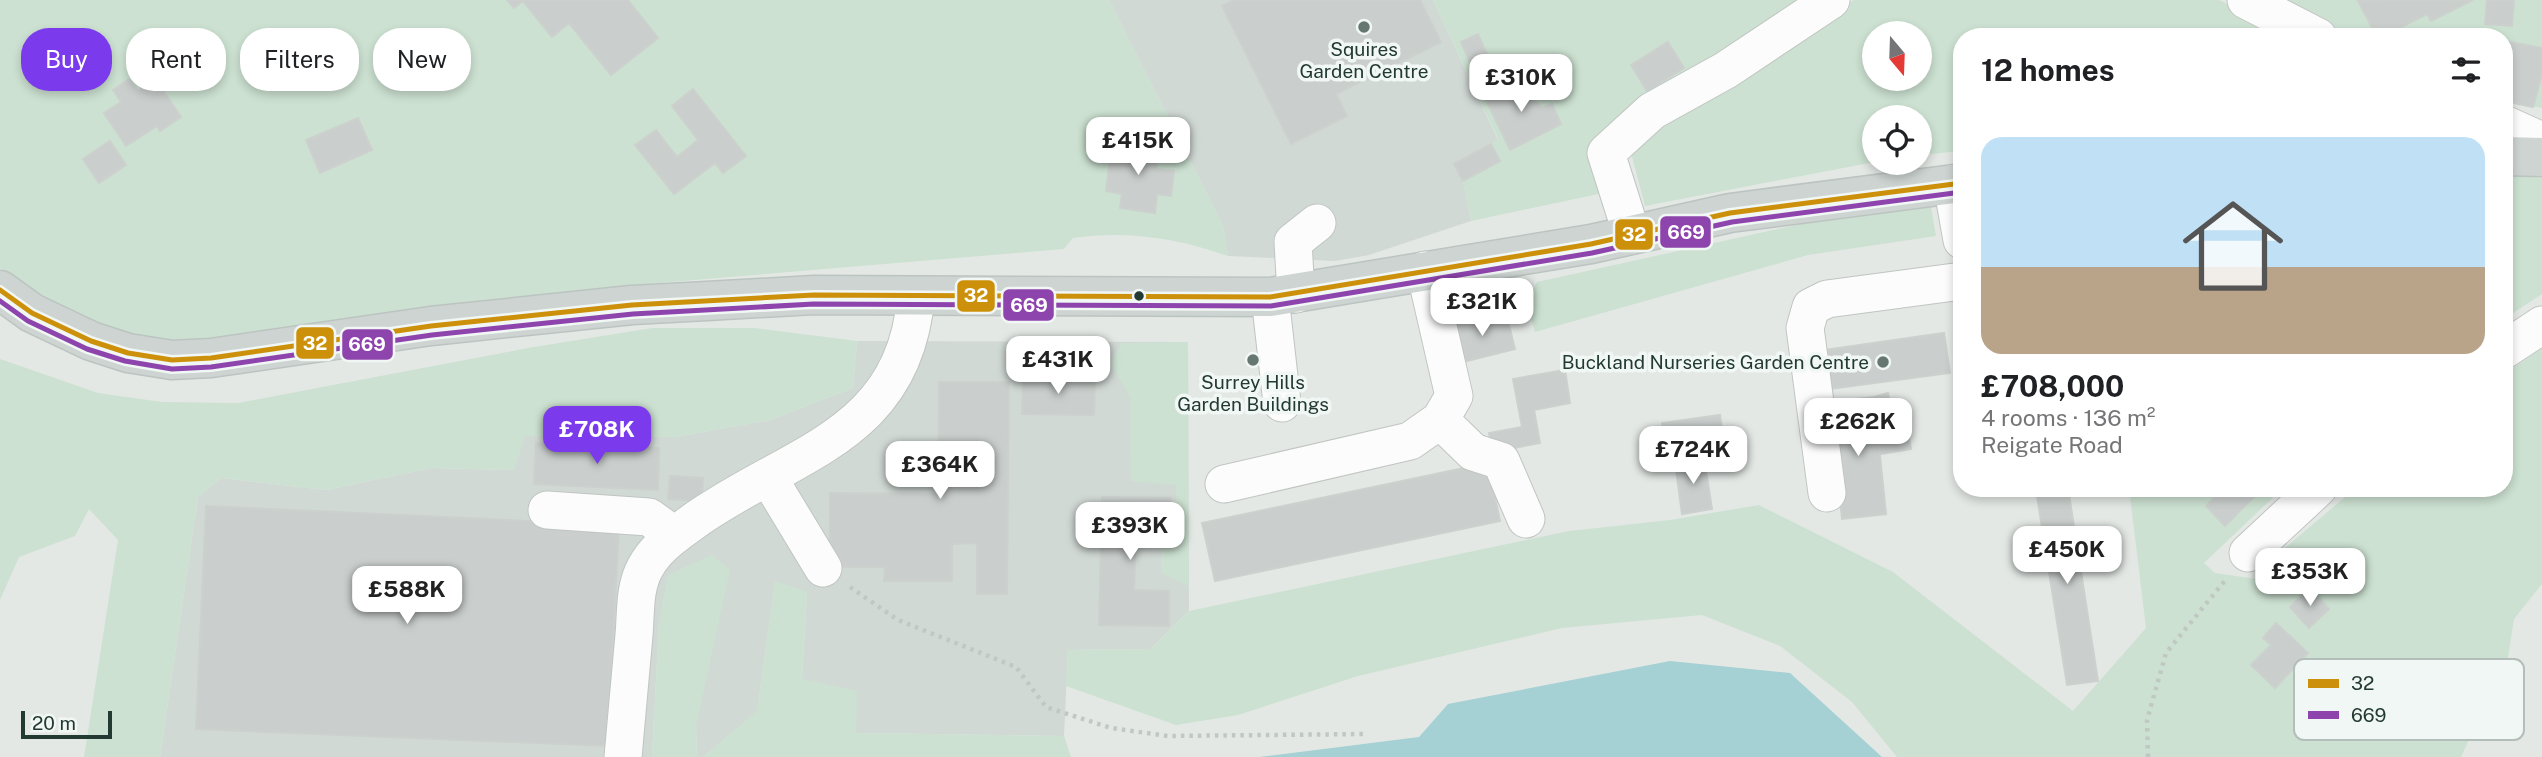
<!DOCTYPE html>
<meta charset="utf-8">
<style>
:root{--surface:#fff;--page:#f2f2f2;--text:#202124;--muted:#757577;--accent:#7c3aed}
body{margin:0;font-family:"Public Sans",sans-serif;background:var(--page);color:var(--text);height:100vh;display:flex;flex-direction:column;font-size:26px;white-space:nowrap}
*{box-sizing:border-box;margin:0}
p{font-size:23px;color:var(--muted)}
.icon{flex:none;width:38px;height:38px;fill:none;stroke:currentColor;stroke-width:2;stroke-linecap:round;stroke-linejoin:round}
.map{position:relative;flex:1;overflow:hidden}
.panel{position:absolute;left:1953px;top:28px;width:560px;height:469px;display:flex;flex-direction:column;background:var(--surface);border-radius:28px;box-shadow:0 4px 10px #0003}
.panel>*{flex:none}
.banner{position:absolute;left:21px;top:28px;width:665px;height:63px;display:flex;gap:14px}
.needle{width:46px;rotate:161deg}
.tools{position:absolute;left:1862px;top:21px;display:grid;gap:14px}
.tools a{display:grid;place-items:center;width:70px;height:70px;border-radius:50%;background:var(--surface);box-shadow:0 4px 10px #0003;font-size:35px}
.scale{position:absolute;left:21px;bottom:18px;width:91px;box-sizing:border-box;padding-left:7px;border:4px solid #223a32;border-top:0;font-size:19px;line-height:24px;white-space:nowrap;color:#223a32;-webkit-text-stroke:5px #f1f7f4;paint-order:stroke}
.price{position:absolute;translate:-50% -60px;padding:0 16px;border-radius:14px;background:#fff;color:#222;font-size:23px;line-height:46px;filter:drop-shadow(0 2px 4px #0008)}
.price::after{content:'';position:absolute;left:50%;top:42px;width:21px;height:16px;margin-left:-10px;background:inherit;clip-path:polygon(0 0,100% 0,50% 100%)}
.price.on{background:var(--accent);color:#fff}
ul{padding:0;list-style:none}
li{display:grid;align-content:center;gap:14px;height:371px;padding:0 28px}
li span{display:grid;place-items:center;height:217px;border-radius:21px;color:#555}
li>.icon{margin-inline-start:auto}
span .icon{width:126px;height:126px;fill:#fffc;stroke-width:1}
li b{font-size:30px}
h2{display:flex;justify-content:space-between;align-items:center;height:84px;padding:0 28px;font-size:30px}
.chip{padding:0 24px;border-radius:28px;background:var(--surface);box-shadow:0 4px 10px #0003;font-size:24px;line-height:63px}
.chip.on{background:var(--accent);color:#fff}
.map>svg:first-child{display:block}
.built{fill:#d1d9d5}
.green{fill:#cce1d1;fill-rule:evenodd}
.water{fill:#a5d0d4}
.building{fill:#cacfcd;stroke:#ccd1ce;stroke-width:2}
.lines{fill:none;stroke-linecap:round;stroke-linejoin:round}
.minor-casing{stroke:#c0c5c2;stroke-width:39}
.major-casing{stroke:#bcc4c1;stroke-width:41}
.path{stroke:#c0c8c4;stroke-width:4.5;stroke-dasharray:3.5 5;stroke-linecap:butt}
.minor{stroke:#fbfcfb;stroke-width:37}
.major{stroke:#cdd4d1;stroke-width:38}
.bus-1-casing{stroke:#f1f7f4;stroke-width:10}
.bus-2-casing{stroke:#f1f7f4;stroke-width:10}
.bus-1{stroke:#cc900a;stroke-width:5}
.bus-2{stroke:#8e44ad;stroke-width:5}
.poi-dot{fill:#667771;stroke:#f1f7f4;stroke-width:2.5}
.bus-dot{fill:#223a32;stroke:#f1f7f4;stroke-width:2.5}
.labels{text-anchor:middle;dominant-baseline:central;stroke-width:7;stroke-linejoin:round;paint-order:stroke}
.poi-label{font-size:19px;fill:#223a32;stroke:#f1f7f4}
.key{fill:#f1f7f4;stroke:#b3beba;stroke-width:2}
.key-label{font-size:19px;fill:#223a32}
.line-badge{stroke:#f1f7f4;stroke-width:2.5}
.badge-label{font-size:19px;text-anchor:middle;font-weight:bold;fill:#fff}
</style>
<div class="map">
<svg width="2542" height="757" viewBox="0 0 2542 757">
<rect width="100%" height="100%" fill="#e3e8e5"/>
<path class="built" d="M1109 0H1433L1498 140 1454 164 1463 181 1471 221 1369 255 1335 261 1228 256 1223 226Z
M857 341 1188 342 1189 611 1151 649 1068 650 1064 736 856 733 802 679 807 593 775 582 757 712 703 757H697L696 726 659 621 652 757H160L198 497 221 478 326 490 431 468 514 470 524 436 675 437 770 420 853 388Z"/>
<path class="green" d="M0 0H1109L1223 226 1228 256C1178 238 1125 230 1073 238L1064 249 611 287 421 309 239 336 166 342 83 327 0 268Z
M1433 0H1814L1615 122 1592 140 1603 193 1471 221 1463 181 1500 161 1491 144 1498 139Z
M1854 0H2219L2293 37H1962V151L1920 155V117H1874V162L1645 206 1630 149 1673 112ZM1874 33H1920V79H1874Z
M2265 0H2542V108L2504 101V37H2344Z
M2504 175 2542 178V294L2504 319Z
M1931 207 1936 236 1808 255 1535 332 1526 303 1537 282 1801 224Z
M652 328H755L857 341 853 388 770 420 675 437 525 436 514 470 431 468 326 490 221 478 198 497 160 757H84L118 540 89 509 75 536 19 557 0 600V359L98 393 162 402 238 403 528 348Z
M1188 342 1189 586 1161 573V544L1177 537 1176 485 1131 481 1130 396 1110 363 1122 343Z
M2542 348V584L2514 619 2504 683 2476 724 2461 757H1897L1852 702 1780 646 1702 615 1562 628 1358 676 1238 715 1176 725 1066 686 1068 650 1151 649 1189 611 1569 531 1670 520 1759 505 1893 572 2073 711 2146 628 2129 488H2283L2204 563 2215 573 2256 579 2280 552 2356 488H2504V374Z
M712 555 730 570 696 726 697 757H652L659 621 668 575Z
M775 581 807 592 802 679 857 691 856 733 1064 736 1071 757H703L757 711Z"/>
<path class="water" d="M1670 661 1790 673 1882 757H1259L1419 737 1448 704Z"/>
<path class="building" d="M507 0H628L658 38 611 75 569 23 552 37 523 1 514 8Z
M1234 0H1420L1441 42 1336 94 1347 116 1291 144 1222 6Z
M2473 0 2431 21 2427 14 2382 37H2377L2358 1Z
M2487 0H2514L2512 26 2485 24Z
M1478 34 1491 64 1474 72 1461 42Z
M1668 42 1684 68 1647 91 1631 65Z
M2510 42 2542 48V74L2533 107 2504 101V70Z
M129 79 138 91 156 80 181 117 160 131 157 126 126 146 104 113 121 102 113 90Z
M1519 81 1536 85 1534 100 1542 108 1552 104 1561 124 1510 150 1484 96 1503 86 1508 94Z
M693 89 746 156 723 173 715 163 674 194 635 145 656 130 677 157 698 140 672 106Z
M358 118 372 150 320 173 306 140Z
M110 141 126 165 99 183 83 159Z
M1112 142 1159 148 1156 169 1174 171 1171 196 1157 194 1155 213 1120 208 1122 194 1106 191Z
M1491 144 1500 161 1463 181 1454 164Z
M1506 313 1515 349 1459 363 1450 326Z
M1944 333 1950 373 1823 390 1817 351Z
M1565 370 1570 403 1534 410 1540 443 1493 452 1489 433 1522 427 1513 379Z
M1023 378 1095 379 1094 415 1022 414Z
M939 382H1009L1007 594H977V543L952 544V581H884L885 567H830V493L938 494Z
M1888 393 1892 418 1905 415 1911 449 1880 454 1874 397Z
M1874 397 1886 514 1842 519 1830 402Z
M1720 415 1724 445 1666 452 1662 423Z
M536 443 659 448 658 490 534 484Z
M1704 458 1712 509 1682 514 1675 462Z
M1488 463 1500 521 1215 581 1202 523Z
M670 476 703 478 702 501 668 499Z
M2068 488 2098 681 2067 685 2036 490Z
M2224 488H2250L2256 495 2225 526 2206 506Z
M1102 497 1171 498 1170 532 1136 531 1134 590 1169 591V626L1099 625Z
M206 506 619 525 608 746 196 729Z
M2310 588 2329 609 2309 628 2290 607Z
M2276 623 2308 653 2275 688 2251 665 2271 645 2263 638Z"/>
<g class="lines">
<defs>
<path id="minor" d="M2246 0 2318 37
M2504 124 2542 141
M1952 184 1962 240
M1632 235 1606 153 1652 111 1726 70 1831 0
M1296 294 1293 242 1317 223
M1270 297 1282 403
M2504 350 2542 325
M1440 420 1473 452 1501 461 1526 519
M768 477 823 568
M1224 484 1410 441 1440 420 1454 396 1425 270
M1827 493 1805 328 1811 307 1827 299 1962 281
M547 510 649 517 674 535
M2248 553 2318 488
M623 757C627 716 630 676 634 635 636 613 634 588 645 568 656 547 675 535 694 521 791 452 904 438 916 296"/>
<path id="major" d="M2504 156 2542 157
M0 290 32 313 91 341 128 353 172 360 211 358 431 326 632 305 707 301 814 295 1270 297 1591 244 1730 213 1962 183"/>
</defs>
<use href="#minor" class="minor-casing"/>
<use href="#major" class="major-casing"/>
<path class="path" d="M850 587 898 620 1016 667 1046 707 1111 728 1168 736 1366 734
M2148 757 2147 720 2166 653 2227 578"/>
<use href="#minor" class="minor"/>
<use href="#major" class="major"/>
<defs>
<path id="bus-1" d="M0 290 32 313 91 341 128 353 172 360 211 358 431 326 632 305 814 295 1270 297 1591 244 1730 213 1962 183"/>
<path id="bus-2" d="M0 301 28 321 87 349 125 361 172 369 211 367 432 335 633 314 814 304 1271 306 1592 253 1732 222 1962 192"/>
</defs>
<use href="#bus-1" class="bus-1-casing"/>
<use href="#bus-2" class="bus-2-casing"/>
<use href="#bus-1" class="bus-1"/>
<use href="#bus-2" class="bus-2"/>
</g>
<g class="poi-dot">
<circle cx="1364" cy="27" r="7"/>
<circle cx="1253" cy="360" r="7"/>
<circle cx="1883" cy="362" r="7"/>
</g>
<circle class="bus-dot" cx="1139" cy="296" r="6"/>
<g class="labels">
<g class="poi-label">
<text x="1364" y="49">Squires<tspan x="1364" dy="22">Garden Centre</tspan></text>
<text x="1869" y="362" text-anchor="end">Buckland Nurseries Garden Centre</text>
<text x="1253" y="382">Surrey Hills<tspan x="1253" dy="22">Garden Buildings</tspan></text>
</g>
</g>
<rect x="2294" y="659" width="230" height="81" rx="10" class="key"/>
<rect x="2308" y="679" width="31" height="9" fill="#cc900a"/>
<rect x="2308" y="711" width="31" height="8" fill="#8e44ad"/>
<g class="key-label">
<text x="2351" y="690">32</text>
<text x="2351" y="722">669</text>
</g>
<g class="line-badge">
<rect x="1659" y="215" width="53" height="34" rx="7" fill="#8e44ad"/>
<rect x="1614" y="218" width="40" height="33" rx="7" fill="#cc900a"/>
<rect x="956" y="279" width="40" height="34" rx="7" fill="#cc900a"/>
<rect x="1002" y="288" width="53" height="34" rx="7" fill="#8e44ad"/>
<rect x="295" y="326" width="40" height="34" rx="7" fill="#cc900a"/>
<rect x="341" y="328" width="53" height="33" rx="7" fill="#8e44ad"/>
</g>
<g class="badge-label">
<text x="1686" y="239">669</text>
<text x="1634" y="241">32</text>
<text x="976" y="302">32</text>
<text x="1029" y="312">669</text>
<text x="315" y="350">32</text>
<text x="367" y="351">669</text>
</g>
</svg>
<div class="tools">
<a><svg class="needle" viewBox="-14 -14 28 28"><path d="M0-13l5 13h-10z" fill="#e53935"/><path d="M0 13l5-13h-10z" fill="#757577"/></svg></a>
<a><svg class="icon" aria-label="locate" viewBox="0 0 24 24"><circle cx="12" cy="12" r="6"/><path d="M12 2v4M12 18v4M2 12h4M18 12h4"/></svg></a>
</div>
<div class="scale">20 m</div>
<b class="price" style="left:1521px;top:114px">£310K</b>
<b class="price" style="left:1138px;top:177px">£415K</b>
<b class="price" style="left:1482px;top:338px">£321K</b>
<b class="price" style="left:1058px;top:396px">£431K</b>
<b class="price" style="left:1858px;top:458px">£262K</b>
<b class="price on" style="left:597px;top:466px">£708K</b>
<b class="price" style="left:1693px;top:486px">£724K</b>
<b class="price" style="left:940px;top:501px">£364K</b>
<b class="price" style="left:1130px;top:562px">£393K</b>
<b class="price" style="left:2067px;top:586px">£450K</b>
<b class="price" style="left:2310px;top:608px">£353K</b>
<b class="price" style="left:407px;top:626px">£588K</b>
<div class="banner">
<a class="chip on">Buy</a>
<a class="chip">Rent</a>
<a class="chip">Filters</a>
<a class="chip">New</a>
</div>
<section class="panel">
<h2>12 homes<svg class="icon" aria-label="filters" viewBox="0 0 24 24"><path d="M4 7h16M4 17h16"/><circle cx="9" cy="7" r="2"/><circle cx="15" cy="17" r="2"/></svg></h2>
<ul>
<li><span style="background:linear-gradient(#bfe0f5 60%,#b9a48a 0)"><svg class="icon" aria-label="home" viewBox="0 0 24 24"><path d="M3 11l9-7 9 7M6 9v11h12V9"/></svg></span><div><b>£708,000</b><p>4 rooms · 136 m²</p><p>Reigate Road</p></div></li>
</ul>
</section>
</div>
